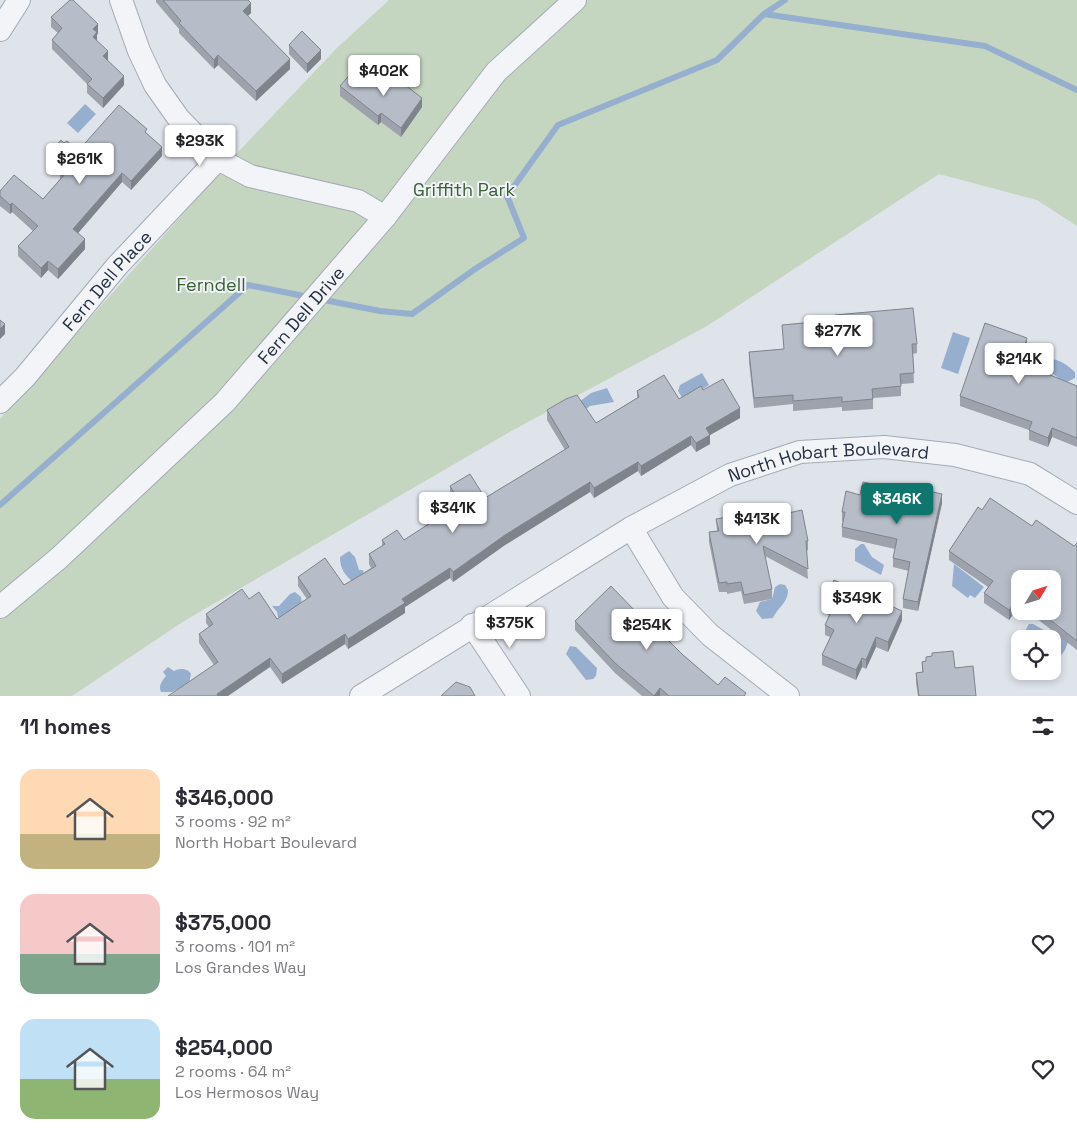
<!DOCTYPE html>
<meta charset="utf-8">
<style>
:root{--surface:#fff;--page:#f7f7f7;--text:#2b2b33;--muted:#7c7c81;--accent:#0f766e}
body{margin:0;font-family:"Space Grotesk",sans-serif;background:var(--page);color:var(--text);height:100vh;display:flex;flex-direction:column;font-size:19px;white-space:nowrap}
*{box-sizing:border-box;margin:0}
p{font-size:16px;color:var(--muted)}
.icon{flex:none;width:28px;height:28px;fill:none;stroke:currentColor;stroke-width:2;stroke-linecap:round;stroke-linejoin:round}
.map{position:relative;height:696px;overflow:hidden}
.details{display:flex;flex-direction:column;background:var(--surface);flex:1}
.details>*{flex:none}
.needle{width:32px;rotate:52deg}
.fabs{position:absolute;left:1011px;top:570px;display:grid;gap:10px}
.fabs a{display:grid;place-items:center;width:50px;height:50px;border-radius:10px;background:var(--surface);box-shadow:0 2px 8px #0003;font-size:25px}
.price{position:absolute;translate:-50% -42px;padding:0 11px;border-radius:5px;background:#fff;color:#222;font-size:16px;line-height:32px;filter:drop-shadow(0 1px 2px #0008)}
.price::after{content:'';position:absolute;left:50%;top:30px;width:15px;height:11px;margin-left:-8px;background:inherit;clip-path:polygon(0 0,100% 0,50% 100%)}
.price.current{background:var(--accent);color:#fff}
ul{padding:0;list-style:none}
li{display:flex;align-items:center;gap:15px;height:125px;padding:0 20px}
li span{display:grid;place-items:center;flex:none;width:140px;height:100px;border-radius:15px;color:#555}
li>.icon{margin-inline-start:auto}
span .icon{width:60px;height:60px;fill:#fffc;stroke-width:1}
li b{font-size:21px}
h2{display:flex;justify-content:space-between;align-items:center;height:60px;padding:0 20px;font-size:21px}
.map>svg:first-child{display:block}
.green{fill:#c4d5c0}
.water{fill:#97afce}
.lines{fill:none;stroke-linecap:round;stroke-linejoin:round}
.stream{stroke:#97afce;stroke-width:6}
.street-casing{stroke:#a4aab5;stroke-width:24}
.street{stroke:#f2f4f8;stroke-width:22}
.wall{fill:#9da2ac}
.shaded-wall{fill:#7f848c}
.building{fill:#b6bcc8;stroke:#7f848c}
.labels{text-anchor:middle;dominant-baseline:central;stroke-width:4;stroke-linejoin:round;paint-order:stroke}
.park-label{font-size:18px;fill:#396032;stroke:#eff2f7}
.street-label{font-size:18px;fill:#263043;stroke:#eff2f7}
</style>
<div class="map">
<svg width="1077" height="696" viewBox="0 0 1077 696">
<rect width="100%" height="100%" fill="#dfe3ea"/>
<path class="green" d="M389 0H1077V226L1037 200 939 174 707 326 513 430 184 621 72 696H0V419L241 149 337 48Z"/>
<path class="water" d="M85 104 96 114 78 133 67 123Z
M953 332 970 338 958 374 941 368Z
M1049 359C1060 359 1067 365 1075 372V378L1065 383 1044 367Z
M702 373 709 385 684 401 678 391 680 385Z
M607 388 614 402 590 406 585 410 579 402 591 393Z
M861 544H864L872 557 884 565 881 575 855 561V549Z
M349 551 355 557 359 570H363L364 578 353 582C345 575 340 569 340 557Z
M954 564 984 587 975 598 970 595 968 598 952 586Z
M780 584 785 585 788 590C788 603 778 607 773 618L762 619 756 611 760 602 772 599 775 587Z
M295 592 301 597 302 604 283 618 278 617 277 612 272 606H279L290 594Z
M1029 624H1033L1058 638 1061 637 1068 642 1065 650 1057 661 1053 659 1052 639H1030L1025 631Z
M570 646 576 647 597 668 596 676 593 679 586 680 566 654Z
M168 667 174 671C179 668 188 668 191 674L189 683 172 692H161C158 686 162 681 166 676L163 672Z"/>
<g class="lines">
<path class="stream" d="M764 14 985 46 1077 90
M319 299 380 311 412 314 475 269 524 238 507 196 558 125 717 60 764 14 785 0
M0 505 248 285 309 297"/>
<defs>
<g id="street">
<path d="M121 0 139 51 155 85 179 119 218 159 250 176 358 201 385 217"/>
<path d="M0 30 19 0"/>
<path id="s1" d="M0 402 25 377 117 266 218 159"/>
<path d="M631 528 673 597 710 635 788 696"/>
<path id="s2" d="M0 607 59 558 225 402 385 217 496 72 575 0"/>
<path d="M472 625 519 696"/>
<path id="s3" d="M361 696 631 528 730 475 800 452 884 447 955 455 1030 474 1077 503"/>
</g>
</defs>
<use href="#street" class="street-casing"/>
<use href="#street" class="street"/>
</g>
<path class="wall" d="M156 0H248L251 13 248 16 290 69 256 101 218 65 214 69 179 33V29L156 2Z
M51 17 98 33 97 35V41L108 61 124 85 103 108 87 93V84L52 49V40L58 33 51 27Z
M289 45 321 59 307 73 289 54Z
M369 84 382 88 422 107 401 137 381 122 378 125 340 96V86Z
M147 133 162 156 131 190 122 182 78 233 85 249 58 279 48 270 41 278 18 256V246L33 231 12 212 10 214 0 206V191L43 199 60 179V175L48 165V155L64 143 78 151Z
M835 315 917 344V353L913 354 914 383 901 384V396L873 398V409L842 411V407L793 411V404L754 408 749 362V352L784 349 782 325 835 320Z
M1027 347 1024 358 1028 366 1077 386V447L1052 437 1048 447 1029 440V430L960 406V396Z
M703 390 740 418 710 435V444L696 452 691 445 641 476 638 471 594 498 590 492 505 545 453 582 450 578 405 607V613L348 649 345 644 282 684 270 667 214 665 199 643V634L209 627 206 623V614L249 599 277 619 307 599 298 586V577L344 585 371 568 369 564V554L382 546V540H404L439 518V514L455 504 450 496V486L485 498 565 450 547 420V410L596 423 637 398V391L679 399Z
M860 495 942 503 918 611 903 608V599L909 571 893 567V558L895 549 842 537V527L843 522 842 521V512Z
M765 510 784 514 808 541V550L806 551 808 579 765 556 772 589V599L744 604 741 591 727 594V592H719L709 542V532L717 531 716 519 731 516V512Z
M982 510 1032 526 1074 546 1077 543V650L1027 611H1052L1020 579V606V605L1009 620 984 603V593L988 587 949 560V551Z
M825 604 902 620 888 652 876 647 866 669 862 667 856 680 822 665V655L830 637 825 635V625L829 615 825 613Z
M638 614 683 655 718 685 746 696H642L615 673 575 630V621Z
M926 657 955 668 976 696H918L916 683V673L922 672V662L926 661Z"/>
<path class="shaded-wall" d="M251 3V13L243 20V11Z
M98 24V33L97 35V42L93 47V29Z
M321 50V59L307 73V64Z
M108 51V61L103 56Z
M218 55V65L214 69V60Z
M290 59V69L256 101V91Z
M124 76V85L103 108V98Z
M422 98V107L401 137V128Z
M381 113V122L378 125V116Z
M162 147V156L131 190V181Z
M122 173V182L73 239V229Z
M12 203V212L10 214V205Z
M85 239V249L58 279V269Z
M48 261V270L41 278V268Z
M5 324V334L0 339V329Z
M1027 338V347L1022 363V354Z
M740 408V418L710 435V444L696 452V443L706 428Z
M1052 428V437L1048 447V438Z
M691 436V445L641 476V466Z
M638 462V471L594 498V488Z
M590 482V492L505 545 453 582V572L505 535Z
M942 494V503L918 611V602Z
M450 568V578L405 607V613L348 649V639L402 599Z
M1020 596V605L1009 620V610Z
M902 611V620L888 652V642Z
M345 634V644L282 684V674Z
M876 637V647L866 669V660Z
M270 658V667L228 696H217V694Z
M862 658V667L856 680V670Z
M660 688V696H654Z"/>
<path class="building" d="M70 0H73L98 24 93 29 97 32 93 37 108 51 103 56 124 76 103 98 87 84 92 79 52 40 62 28 51 17Z
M163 0H248L251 3 243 11 290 59 256 91 218 55 214 60 179 23 181 21Z
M302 31 321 50 307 64 289 45Z
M353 71 369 84 371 80 382 88 392 75 422 98 401 128 381 113 378 116 340 86Z
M119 105 147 129 145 132 162 147 131 181 122 173 73 229 85 239 58 269 48 261 41 268 18 246 38 226 12 203 10 205 0 196V191L14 175 43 199 65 174 60 170 62 167 48 155 61 140 64 143 67 141 78 151Z
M913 308 917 344H912L914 373 900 374 901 386 872 389 873 399 842 402V397L793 401V395L754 398 749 352 784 349 782 325 836 320 835 315Z
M0 320 5 324 0 329Z
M985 323 1027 338 1022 354 1028 366 1077 386V438L1052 428 1048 438 1029 430 1032 422 960 396Z
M664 375 679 399 701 386 703 390 723 379 740 408 706 428 710 435 696 443 691 436 641 466 638 462 594 488 590 482 505 535 453 572 450 568 402 599 405 603 348 639 345 634 282 674 270 658 217 694 218 696H168L218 662 199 634 213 624 206 614 242 589 249 599 259 592 277 619 311 596 298 577 325 558 344 585 376 566 369 554 385 544 382 540 397 530 404 540 441 516 439 514 459 501 450 486 470 474 485 498 569 447 547 410 566 399 577 395 596 423 639 397 637 391Z
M863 482 914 493 915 488 942 494 918 602 903 599 910 562 893 558 897 539 842 527 845 512H842L846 491 860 495Z
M990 498 1032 526 1036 520 1074 546 1077 543V641L1039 611H1052V579H1020V596L1009 610 984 593 993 581 949 551 978 507 982 510Z
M764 506 765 510 783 507 784 514 802 510 808 541H806L808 569 763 546 772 589 744 595 741 582 727 584V582L719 583 709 532 719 531 716 519 732 516 731 512Z
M834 580 902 611 888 642 876 637 866 660 862 658 856 670 822 655 834 630 825 625 833 608 825 604Z
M611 586 638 614 640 612 683 655 718 685 725 677 746 693 744 696H669L660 688 654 696 615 663 575 621Z
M953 651 955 668 973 666 976 696H919L916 673 923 672 922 662 926 661V657L932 656V653Z
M456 682 470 687 475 696H441Z"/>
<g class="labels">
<g class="park-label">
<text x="464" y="189">Griffith Park</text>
<text x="211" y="284">Ferndell</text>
</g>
<g class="street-label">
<text stroke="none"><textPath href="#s1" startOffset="162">Fern Dell Place</textPath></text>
<text stroke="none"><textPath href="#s2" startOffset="420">Fern Dell Drive</textPath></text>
<text stroke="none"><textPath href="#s3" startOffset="531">North Hobart Boulevard</textPath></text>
</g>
</g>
</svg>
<div class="fabs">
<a><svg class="needle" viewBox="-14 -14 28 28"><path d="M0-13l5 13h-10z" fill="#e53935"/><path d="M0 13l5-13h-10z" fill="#7c7c81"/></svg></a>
<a><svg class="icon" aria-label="locate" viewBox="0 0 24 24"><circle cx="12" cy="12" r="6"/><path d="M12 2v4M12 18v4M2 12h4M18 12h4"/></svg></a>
</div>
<b class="price" style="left:384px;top:97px">$402K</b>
<b class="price" style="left:200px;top:167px">$293K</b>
<b class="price" style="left:80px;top:185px">$261K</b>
<b class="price" style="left:838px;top:357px">$277K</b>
<b class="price" style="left:1019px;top:385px">$214K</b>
<b class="price current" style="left:897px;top:525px">$346K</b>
<b class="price" style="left:453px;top:534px">$341K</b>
<b class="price" style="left:757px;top:545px">$413K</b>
<b class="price" style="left:857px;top:624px">$349K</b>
<b class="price" style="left:510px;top:649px">$375K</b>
<b class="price" style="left:647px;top:651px">$254K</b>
</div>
<section class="details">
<h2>11 homes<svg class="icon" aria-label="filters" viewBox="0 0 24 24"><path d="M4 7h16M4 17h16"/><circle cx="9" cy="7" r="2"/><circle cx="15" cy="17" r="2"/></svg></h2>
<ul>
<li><span style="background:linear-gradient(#ffd9b3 65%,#c2b280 0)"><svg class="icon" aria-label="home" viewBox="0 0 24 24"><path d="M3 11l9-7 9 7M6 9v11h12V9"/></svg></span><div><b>$346,000</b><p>3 rooms · 92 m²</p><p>North Hobart Boulevard</p></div><svg class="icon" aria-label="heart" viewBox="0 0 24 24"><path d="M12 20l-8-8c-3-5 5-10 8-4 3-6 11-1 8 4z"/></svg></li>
<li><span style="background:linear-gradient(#f6c9c9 60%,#7fa58c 0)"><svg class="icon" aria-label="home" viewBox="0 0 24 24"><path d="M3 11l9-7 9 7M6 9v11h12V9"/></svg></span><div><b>$375,000</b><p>3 rooms · 101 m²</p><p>Los Grandes Way</p></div><svg class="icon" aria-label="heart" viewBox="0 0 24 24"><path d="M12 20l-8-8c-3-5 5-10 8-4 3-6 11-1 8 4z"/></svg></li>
<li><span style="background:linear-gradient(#bfe0f5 60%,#8fb573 0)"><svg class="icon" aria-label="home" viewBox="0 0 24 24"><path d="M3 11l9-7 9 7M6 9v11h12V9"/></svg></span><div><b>$254,000</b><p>2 rooms · 64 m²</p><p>Los Hermosos Way</p></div><svg class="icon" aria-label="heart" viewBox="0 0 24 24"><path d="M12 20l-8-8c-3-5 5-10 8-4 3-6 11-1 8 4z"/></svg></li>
</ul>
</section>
